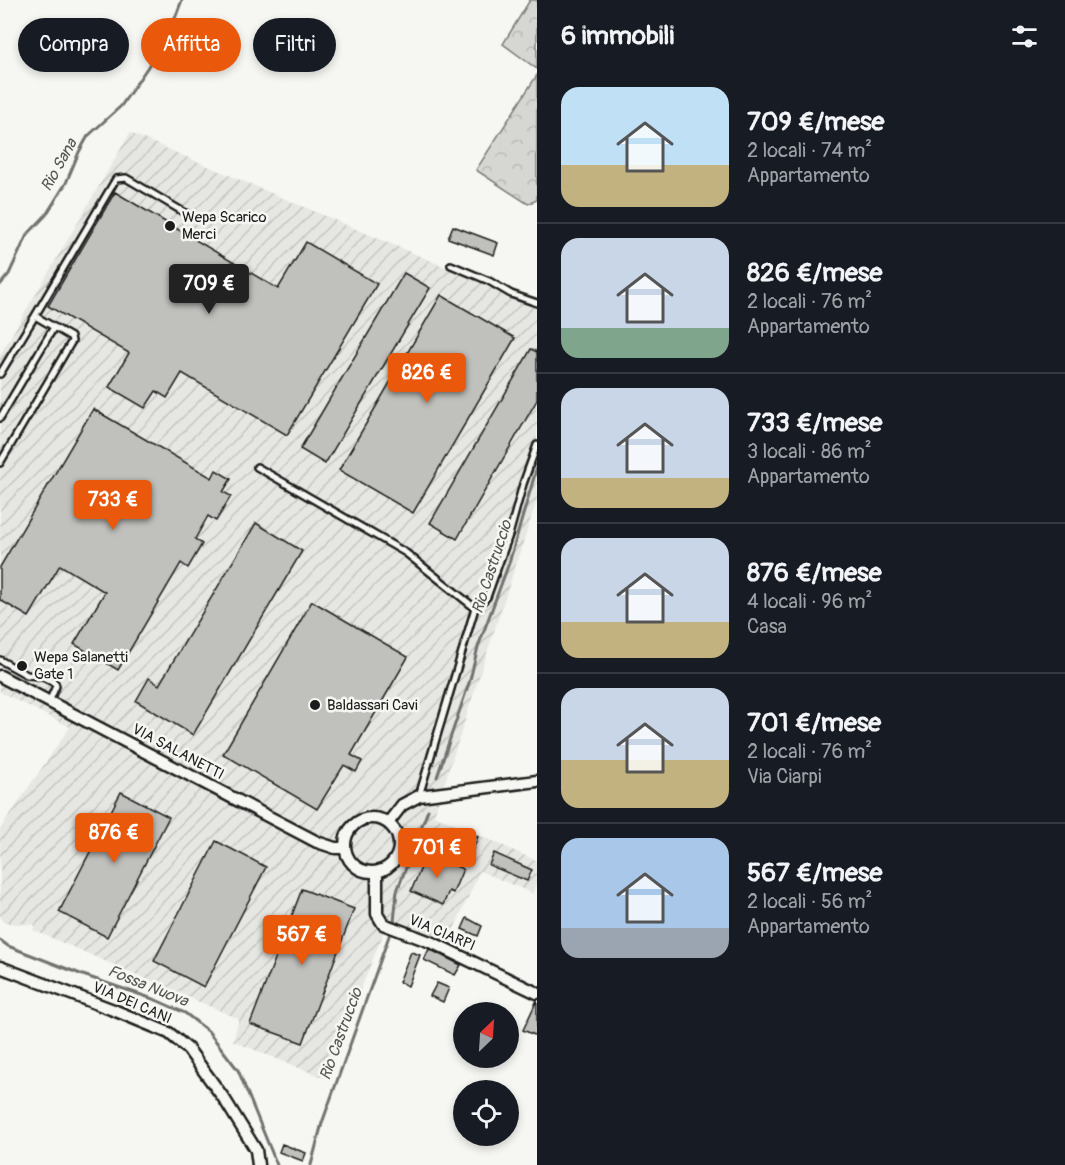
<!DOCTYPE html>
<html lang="it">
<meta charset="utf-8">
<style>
:root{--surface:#171b24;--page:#20242c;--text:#f1f3f6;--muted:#9ea1a6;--line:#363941;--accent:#ea580c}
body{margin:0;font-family:Pangolin,sans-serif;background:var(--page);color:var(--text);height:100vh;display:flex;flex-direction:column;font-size:22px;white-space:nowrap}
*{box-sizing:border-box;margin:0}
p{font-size:20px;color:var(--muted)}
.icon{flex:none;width:33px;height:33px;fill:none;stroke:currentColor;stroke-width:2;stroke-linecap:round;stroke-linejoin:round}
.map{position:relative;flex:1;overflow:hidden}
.drawer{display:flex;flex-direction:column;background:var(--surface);width:528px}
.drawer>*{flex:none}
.banner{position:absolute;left:18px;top:18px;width:429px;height:54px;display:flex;gap:12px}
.needle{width:39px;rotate:25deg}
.fabs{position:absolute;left:453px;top:1002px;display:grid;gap:12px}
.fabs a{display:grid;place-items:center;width:66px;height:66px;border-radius:50%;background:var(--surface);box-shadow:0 3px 9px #0003;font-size:30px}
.price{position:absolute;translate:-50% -51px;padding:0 14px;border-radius:6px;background:var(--accent);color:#fff;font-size:20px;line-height:39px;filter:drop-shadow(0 2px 3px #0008)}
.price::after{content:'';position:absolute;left:50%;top:36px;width:18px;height:14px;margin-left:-9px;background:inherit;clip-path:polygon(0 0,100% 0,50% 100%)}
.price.selected{background:#222;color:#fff}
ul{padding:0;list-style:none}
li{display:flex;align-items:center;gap:18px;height:150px;padding:0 24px}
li+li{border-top:2px solid var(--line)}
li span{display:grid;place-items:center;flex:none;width:168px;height:120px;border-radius:18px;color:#555}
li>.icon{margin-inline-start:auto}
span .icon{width:72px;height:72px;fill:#fffc;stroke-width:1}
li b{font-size:26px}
h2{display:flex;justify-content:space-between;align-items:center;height:72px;padding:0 24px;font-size:26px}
.chip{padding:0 21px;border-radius:27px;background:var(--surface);box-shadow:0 3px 9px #0003;font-size:21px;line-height:54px}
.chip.selected{background:var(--accent);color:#fff}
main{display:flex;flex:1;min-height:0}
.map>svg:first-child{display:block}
.industrial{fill:url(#industrial-furrows)}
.forest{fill:url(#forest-crowns);stroke:#797977;stroke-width:1.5}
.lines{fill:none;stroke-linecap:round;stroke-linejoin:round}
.stream{stroke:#727271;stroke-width:3}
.building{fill:#c0c0bd;stroke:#1c1c1c;stroke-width:1.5}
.lane-casing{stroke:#1c1c1c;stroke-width:10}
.street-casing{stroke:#1c1c1c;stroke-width:15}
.lane{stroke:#f6f6f2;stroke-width:5}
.street{stroke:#f6f6f2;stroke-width:10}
.poi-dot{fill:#1c1c1c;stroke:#f6f6f2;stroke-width:2}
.labels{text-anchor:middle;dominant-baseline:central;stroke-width:5;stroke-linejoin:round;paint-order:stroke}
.poi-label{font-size:15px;fill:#1c1c1c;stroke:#f6f6f2;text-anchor:start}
.street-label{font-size:15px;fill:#1c1c1c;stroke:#f6f6f2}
.water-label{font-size:16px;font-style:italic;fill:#565654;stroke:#f6f6f2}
</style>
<main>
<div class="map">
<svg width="537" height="1165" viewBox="0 0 537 1165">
<defs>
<pattern id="industrial-furrows" width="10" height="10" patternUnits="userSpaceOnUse" patternTransform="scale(1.5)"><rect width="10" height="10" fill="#e6e6e2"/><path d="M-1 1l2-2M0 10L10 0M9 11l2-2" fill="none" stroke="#c5c5c1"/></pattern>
<pattern id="forest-crowns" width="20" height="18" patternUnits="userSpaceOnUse" patternTransform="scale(1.5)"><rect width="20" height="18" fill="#d6d6d2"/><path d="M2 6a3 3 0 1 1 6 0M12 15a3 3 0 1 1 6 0" fill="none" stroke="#b7b7b4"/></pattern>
</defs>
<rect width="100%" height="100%" fill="#f6f6f2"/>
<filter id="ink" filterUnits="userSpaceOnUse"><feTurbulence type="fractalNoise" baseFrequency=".0167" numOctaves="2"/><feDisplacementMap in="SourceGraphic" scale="12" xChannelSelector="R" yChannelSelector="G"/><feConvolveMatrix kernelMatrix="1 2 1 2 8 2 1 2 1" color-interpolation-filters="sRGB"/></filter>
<g filter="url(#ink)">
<path class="industrial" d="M130 133 537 306V500L434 815 537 861V882L532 893 480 871 448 942 425 933 421 946 384 932 324 1078 233 1041 239 1019 33 930 35 925 5 923 0 918V829L70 727 0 692V355Z"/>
<path class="forest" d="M530 0H537V69L503 44Z
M537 75V200L528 204 476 170Z"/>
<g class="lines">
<path class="stream" d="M0 285 9 274 27 235 46 215 66 183 79 152 88 136 121 106 147 68 169 34 182 0
M437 777 470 680 478 647 509 563 537 467
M0 940 8 946 83 975 156 1000 185 1013 208 1031 238 1070 277 1165
M311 1165 322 1123 394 922 397 891 428 810"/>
</g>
<path class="building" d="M115 192 278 289 306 242 377 284 287 435 182 373 167 398 156 391 145 408 109 387 129 353 48 306Z
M453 226 498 243 494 255 448 238Z
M404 273 430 288 325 464 300 449Z
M441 295 515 338 413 513 339 470Z
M531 349 537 352V400L457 539 430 523Z
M93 409 212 478 216 470 231 479 223 492 231 496 216 521 208 516 195 539 202 544 188 568 181 563 118 670 74 644 105 592 60 565 29 617 0 600V567Z
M256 523 302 551 193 735 136 701 149 678 159 685Z
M312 601 408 657 351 755 362 761 356 772 344 765 317 809 223 754Z
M121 792 169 817 107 937 59 912Z
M456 827 478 837 470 857 432 842 438 828 453 834Z
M216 841 266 867 204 987 154 961Z
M494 853 532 870 527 881 489 865Z
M427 854 463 869 453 893 449 891 443 905 411 891Z
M302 889 354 909 303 1043 250 1024Z
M467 918 482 926 478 936 462 929Z
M429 949 461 965 455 975 424 960Z
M411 952 420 955 408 986 399 982Z
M437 983 449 988 443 1002 430 996Z
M537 1000V1036L523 1030Z
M282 1144 306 1153 303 1161 279 1152Z"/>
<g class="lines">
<defs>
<path id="lane" d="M451 265 489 281 511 294 537 303
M35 316 116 179 126 178 187 214
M0 374 35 316 71 337 72 341 0 463
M0 418 54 327
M257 467 406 553 475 608 419 796
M475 608 487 597 509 535 523 484 537 445
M0 660 27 675 41 676 55 683 56 686 49 702"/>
<path id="street" d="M0 676 317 842 335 848H344
M345 845a27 27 0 1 1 54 0a27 27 0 1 1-54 0Z
M388 823 402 805 419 796 537 781
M377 872V914L383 924 433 943 537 993
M0 967 116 1011 169 1033 188 1049 225 1100 256 1150 258 1165"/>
</defs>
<use href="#lane" class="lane-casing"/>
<use href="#street" class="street-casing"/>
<use href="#lane" class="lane"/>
<use href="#street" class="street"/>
</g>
</g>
<g class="poi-dot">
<circle cx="170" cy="226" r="6"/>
<circle cx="22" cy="666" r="6"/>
<circle cx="315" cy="705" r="6"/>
</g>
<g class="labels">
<g class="poi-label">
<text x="182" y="217">Wepa Scarico<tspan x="182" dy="17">Merci</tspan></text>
<text x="34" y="657">Wepa Salanetti<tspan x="34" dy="17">Gate 1</tspan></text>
<text x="327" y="705">Baldassari Cavi</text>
</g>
<g class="street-label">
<text transform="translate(178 752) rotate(28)">VIA SALANETTI</text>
<text transform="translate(442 933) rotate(23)">VIA CIARPI</text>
<text transform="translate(132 1003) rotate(23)">VIA DEI CANI</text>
</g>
<g class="water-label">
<text transform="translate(59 165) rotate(-61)">Rio Sana</text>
<text transform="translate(492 567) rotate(-72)">Rio Castruccio</text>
<text transform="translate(148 986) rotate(22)">Fossa Nuova</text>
<text transform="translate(341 1034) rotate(-70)">Rio Castruccio</text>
</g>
</g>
</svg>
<div class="fabs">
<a><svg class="needle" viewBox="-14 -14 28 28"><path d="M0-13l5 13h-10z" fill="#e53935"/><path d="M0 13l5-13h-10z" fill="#9ea1a6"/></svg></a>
<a><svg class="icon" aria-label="locate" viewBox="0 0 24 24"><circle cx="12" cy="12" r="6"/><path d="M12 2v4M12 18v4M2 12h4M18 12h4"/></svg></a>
</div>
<b class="price selected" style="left:209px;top:315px">709 €</b>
<b class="price" style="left:427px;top:404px">826 €</b>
<b class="price" style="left:113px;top:531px">733 €</b>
<b class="price" style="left:114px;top:864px">876 €</b>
<b class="price" style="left:437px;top:879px">701 €</b>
<b class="price" style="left:302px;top:966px">567 €</b>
<div class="banner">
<a class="chip">Compra</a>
<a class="chip selected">Affitta</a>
<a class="chip">Filtri</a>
</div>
</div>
<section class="drawer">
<h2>6 immobili<svg class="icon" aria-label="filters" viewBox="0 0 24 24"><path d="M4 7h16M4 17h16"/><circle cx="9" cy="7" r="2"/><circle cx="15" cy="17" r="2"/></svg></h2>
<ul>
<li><span style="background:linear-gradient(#bfe0f5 65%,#c2b280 0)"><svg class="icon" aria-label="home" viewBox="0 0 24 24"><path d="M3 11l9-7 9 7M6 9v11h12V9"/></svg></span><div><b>709 €/mese</b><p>2 locali · 74 m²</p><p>Appartamento</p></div></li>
<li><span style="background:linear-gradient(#c9d6e8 75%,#7fa58c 0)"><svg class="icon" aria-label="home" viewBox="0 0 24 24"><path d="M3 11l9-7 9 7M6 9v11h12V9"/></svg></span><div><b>826 €/mese</b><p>2 locali · 76 m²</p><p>Appartamento</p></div></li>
<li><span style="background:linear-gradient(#c9d6e8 75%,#c2b280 0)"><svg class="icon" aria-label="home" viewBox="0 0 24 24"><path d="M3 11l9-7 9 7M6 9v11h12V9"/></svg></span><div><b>733 €/mese</b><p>3 locali · 86 m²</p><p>Appartamento</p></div></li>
<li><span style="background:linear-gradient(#c9d6e8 70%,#c2b280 0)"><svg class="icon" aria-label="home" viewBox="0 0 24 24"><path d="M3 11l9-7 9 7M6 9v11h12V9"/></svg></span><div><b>876 €/mese</b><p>4 locali · 96 m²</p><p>Casa</p></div></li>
<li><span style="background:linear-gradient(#c9d6e8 60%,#c2b280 0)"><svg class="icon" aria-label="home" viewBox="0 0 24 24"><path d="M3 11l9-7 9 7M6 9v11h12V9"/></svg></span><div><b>701 €/mese</b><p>2 locali · 76 m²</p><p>Via Ciarpi</p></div></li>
<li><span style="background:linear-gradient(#a9c7e8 75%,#9aa5b1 0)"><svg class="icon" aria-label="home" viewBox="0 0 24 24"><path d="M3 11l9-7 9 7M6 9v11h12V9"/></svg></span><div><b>567 €/mese</b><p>2 locali · 56 m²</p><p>Appartamento</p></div></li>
</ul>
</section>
</main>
